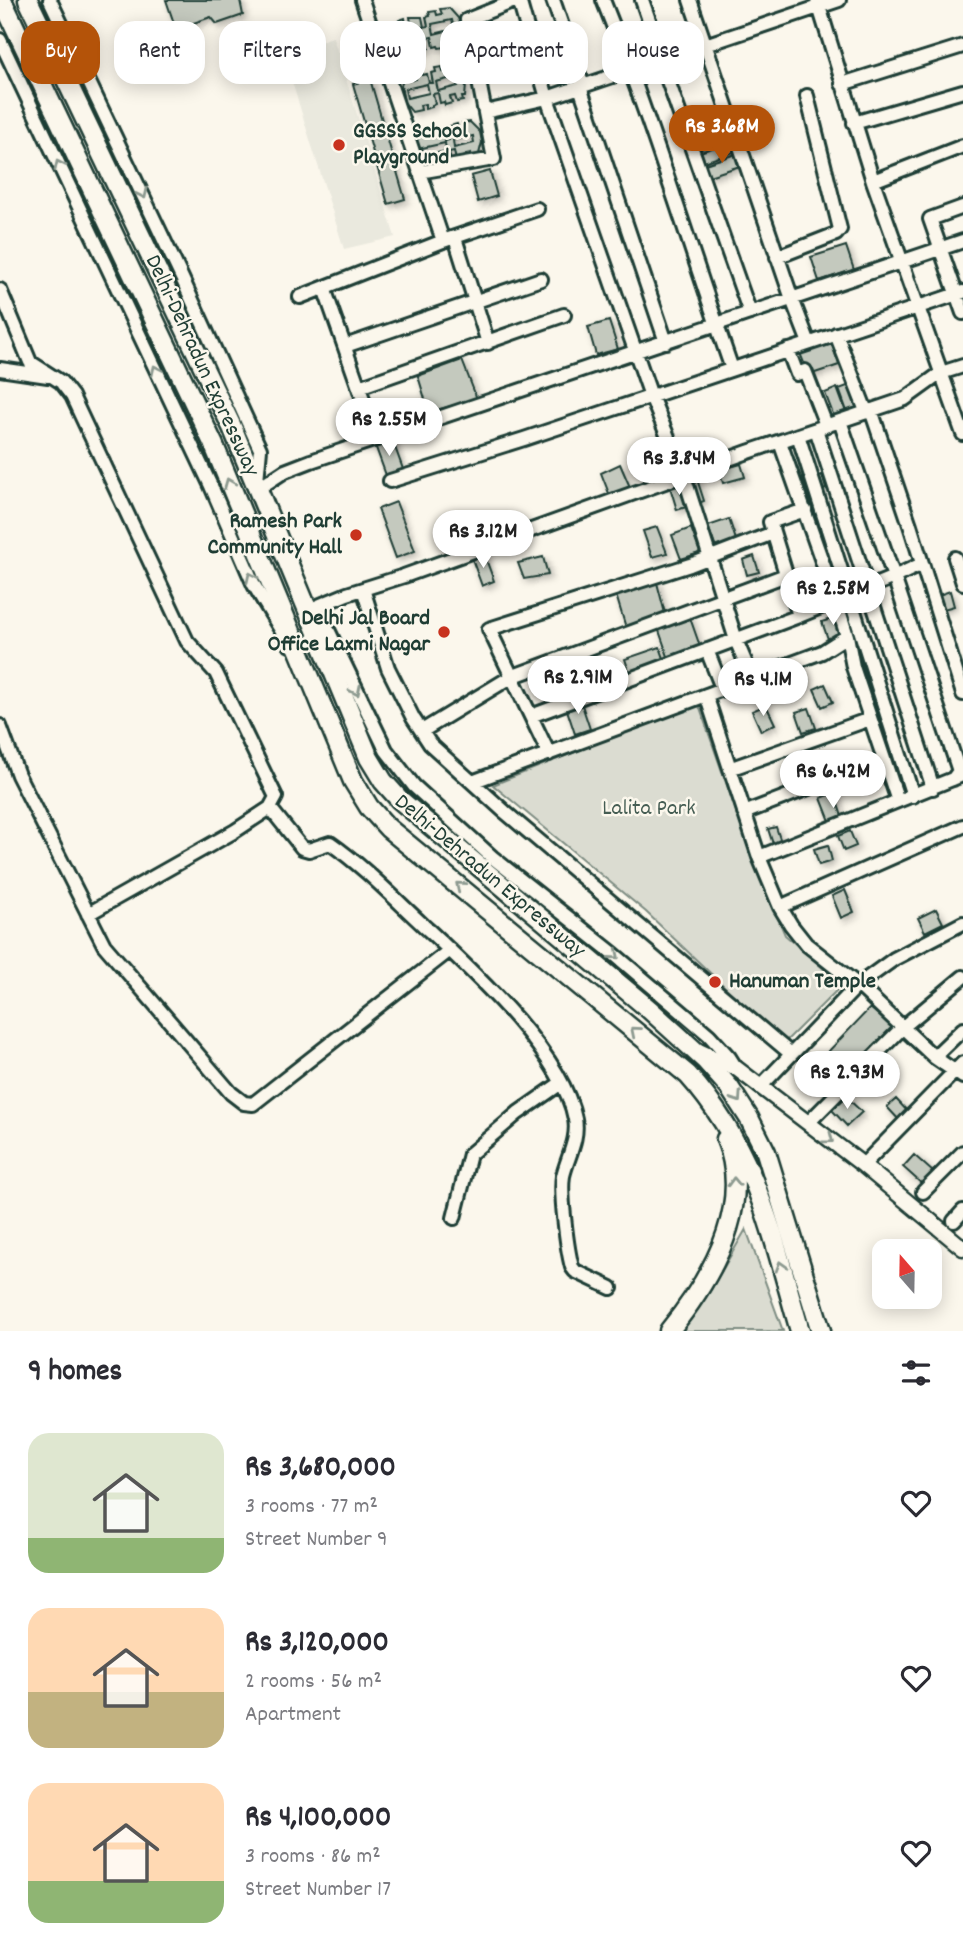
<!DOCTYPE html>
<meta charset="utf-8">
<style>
:root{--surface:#fff;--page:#f2f2f3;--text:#2b2b33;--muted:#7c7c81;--accent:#b45309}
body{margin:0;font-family:Dekko,sans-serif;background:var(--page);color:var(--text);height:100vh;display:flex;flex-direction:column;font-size:26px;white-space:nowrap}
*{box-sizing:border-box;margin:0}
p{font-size:23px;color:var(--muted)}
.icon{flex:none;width:38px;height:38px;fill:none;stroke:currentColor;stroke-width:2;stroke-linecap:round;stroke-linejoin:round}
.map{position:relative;height:1331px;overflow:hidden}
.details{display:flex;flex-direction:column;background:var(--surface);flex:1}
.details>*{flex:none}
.banner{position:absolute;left:21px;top:21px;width:922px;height:63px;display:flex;gap:14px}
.needle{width:46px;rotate:340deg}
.tools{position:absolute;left:872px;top:1239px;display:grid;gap:14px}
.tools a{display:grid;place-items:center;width:70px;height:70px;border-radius:14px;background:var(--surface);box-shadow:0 4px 18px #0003;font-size:35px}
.price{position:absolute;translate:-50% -60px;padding:0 16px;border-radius:24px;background:#fff;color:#222;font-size:23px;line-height:46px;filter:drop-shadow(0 2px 4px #0008)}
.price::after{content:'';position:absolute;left:50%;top:42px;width:21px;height:16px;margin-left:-10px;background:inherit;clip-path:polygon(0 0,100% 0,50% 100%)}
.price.current{background:var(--accent);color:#fff}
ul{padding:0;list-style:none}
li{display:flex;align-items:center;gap:21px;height:175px;padding:0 28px}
li span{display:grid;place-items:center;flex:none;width:196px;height:140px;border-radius:21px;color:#555}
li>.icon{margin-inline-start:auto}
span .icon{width:84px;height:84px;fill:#fffc;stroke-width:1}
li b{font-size:30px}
h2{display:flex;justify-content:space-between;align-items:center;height:84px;padding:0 28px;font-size:30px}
.chip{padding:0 24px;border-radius:21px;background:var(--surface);box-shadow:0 4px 18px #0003;font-size:24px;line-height:63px}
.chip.current{background:var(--accent);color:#fff}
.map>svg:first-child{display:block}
.built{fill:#eae9de}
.green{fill:#dbdcd1;stroke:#7d8c82;stroke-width:2}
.building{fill:#c4c9be;stroke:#1f3d34;stroke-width:2;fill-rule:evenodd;filter:url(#shadow)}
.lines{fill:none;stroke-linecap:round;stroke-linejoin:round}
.minor-casing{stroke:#1f3d34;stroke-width:18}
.major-casing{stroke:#1f3d34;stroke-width:19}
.highway-casing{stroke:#1f3d34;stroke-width:23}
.minor{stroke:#fbf7ec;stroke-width:12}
.major{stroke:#fbf7ec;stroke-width:14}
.highway{stroke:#fbf7ec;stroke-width:18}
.oneway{stroke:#8d9a90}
.poi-dot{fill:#c8321e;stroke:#fbf7ec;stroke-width:2.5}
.labels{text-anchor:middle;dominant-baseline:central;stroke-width:5;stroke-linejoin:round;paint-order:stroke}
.poi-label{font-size:23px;font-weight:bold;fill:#1f3d34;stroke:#fbf7ec;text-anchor:start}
.street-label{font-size:23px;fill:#1f3d34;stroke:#fbf7ec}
.park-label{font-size:23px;fill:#455d53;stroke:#fbf7ec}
</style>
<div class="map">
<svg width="963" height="1331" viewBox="0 0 963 1331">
<defs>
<filter id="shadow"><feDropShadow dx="3" dy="3" stdDeviation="3.5" flood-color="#0004"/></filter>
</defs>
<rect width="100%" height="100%" fill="#fbf7ec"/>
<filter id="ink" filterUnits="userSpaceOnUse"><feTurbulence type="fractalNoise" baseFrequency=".0143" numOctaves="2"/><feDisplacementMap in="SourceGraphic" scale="14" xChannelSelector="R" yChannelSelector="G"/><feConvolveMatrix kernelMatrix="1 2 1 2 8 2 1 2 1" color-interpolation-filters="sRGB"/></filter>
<g filter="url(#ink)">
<path class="built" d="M333 37 395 237 344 249 283 53Z"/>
<path class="green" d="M698 703 755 865 785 935 842 985 784 1043 646 912 493 785Z
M746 1229 783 1331H682L709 1293Z"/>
<path class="building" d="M166 0H240L243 15 217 24 211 17 176 29Z
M449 8 458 18 461 28 457 44 451 46 450 39 445 40 446 47 439 48 438 46 434 47 432 37 427 38 429 48 426 49V51L420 52 419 48 414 49 415 53 406 55 399 46 395 29 399 20 405 18 406 24 411 23 410 17H422L424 27 428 26 426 17 430 16 429 12 436 11 437 15 442 14 440 9ZM452 20 454 29 434 34 432 24ZM422 27 424 37 404 41 401 31Z
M455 64 464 75 466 85 465 97H462L463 101 457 102 455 96 450 97 452 103 445 105 444 102 440 103 438 93 433 94 435 104 432 105V107L425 109V104L420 105 421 110 412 112 404 102 401 85 405 76 411 75 412 80 416 79 415 74 422 73V75L427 74 429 83H433L431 73 436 72 435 68 442 67 443 72 447 71 446 66ZM456 77 458 86 438 91 436 82ZM427 84 429 93 407 98 405 89Z
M370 79 405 199 388 204 353 84Z
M470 122 480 132 482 142 478 158 472 160 471 153 466 154 467 161H456L454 151 449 152 451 162 441 167 440 162 436 163 437 167 427 169 420 160 416 142 420 134 426 132 427 137H432L431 132 437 130 438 133 443 131 445 141 449 140 447 131 451 130 450 126 457 124 458 129 463 128 462 123ZM473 136 474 143 454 148 453 140ZM445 143 446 151 424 156 422 148Z
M726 124 731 139 701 149 696 134Z
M730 142 734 152 704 162 700 152Z
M736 154 740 166 709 176 705 164Z
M490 171 497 196 478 202 471 176Z
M846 246 854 270 819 281 811 257Z
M609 321 618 349 596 355 588 327Z
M831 341 839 365 809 375 799 351Z
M462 360 477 399 429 412 418 376Z
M850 385 860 409 848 414 839 389Z
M837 388 847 415 835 419 825 393Z
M392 439 404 472 387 478 375 445Z
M620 464 630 487 610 496 601 473Z
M741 464 745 477 723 483 719 470Z
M822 475 826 489 805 495 801 481Z
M697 479 704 501 694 505 687 482Z
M682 484 689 506 677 510 670 487Z
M396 502 415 551 396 558 378 509Z
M729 519 737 543 717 551 708 526Z
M657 527 667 553 652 557 643 531Z
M691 528 700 553 681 559 672 535Z
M484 554 494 581 482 586 472 559Z
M754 556 759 572 747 575 743 560Z
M543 557 548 575 524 579 518 563Z
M656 579 666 617 627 631 616 595Z
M950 591 954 606 940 610 936 596Z
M689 615 702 652 670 662 657 625Z
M840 616 844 632 828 639 822 622Z
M660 647 666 664 631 677 625 659Z
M801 664 809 683 788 691 780 672Z
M825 684 833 702 822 707 814 689Z
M580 699 590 729 575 734 565 704Z
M766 705 775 724 761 731 752 711Z
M809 708 816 728 803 732 796 712Z
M834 793 844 822 832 826 821 798Z
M776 827 782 845 774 847 768 829Z
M850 831 856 846 844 851 838 836Z
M828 845 832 861 819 865 814 849Z
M845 890 854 912 841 918 832 896Z
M936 909 943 923 925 932 918 918Z
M870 1008 897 1030 842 1087 822 1058Z
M846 1097 862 1112 847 1126 832 1110Z
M896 1099 910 1114 901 1122 887 1107Z
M914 1155 933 1172 922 1184 903 1167Z"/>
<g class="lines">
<defs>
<path id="minor" d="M50 0 182 278 260 449 257 481
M362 0 443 241
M519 0 547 98 651 396 684 476 736 640 752 678
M553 0 583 86
M603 0C652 121 689 246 732 369
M642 0 663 60
M690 0 792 299 809 343
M817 0 873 181 963 434
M0 40 211 486 254 585 290 645
M661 61 750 313
M842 84 963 46
M580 87 666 342
M485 112 547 98 839 0
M854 123 963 91
M419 172 494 159 467 20 517 0
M873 181 963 146
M963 207 930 219 963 313
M455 238 488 343
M777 257 836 234 840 229 807 96
M324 288 377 439
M0 290 30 362 61 382 72 396 187 641 216 673 276 797 270 808 235 831 88 914
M300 297 443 241 537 209
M836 334 866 411
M345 346 541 279
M788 350 797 374 805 371 826 425
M0 369 48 376
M359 387 564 315
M871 410 910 525 963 694
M840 421 894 577 922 564
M816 429 933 788
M798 435 913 796
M780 442 836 601 847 636 853 667 898 801
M390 481 524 439 963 292
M256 490 285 471 311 461 963 241
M955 558 963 583
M363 589 388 668 413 718 430 744 505 812 790 1053
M317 607 386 750 414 786 492 857 614 954 709 1035 729 1057 736 1068
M306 611 347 594 404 576 748 452 905 399 941 373 963 366
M799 616 770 522 805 510
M707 650 722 688
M706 695 759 857 780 907 791 925 806 944 858 985 934 1057 963 1077
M531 716 799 616 894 577 959 771 953 779
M0 726 18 775 104 945 231 1093 244 1103 253 1104 450 950
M422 731 511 677 786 575
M549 754 489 629 690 565 773 533
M732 768 870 719
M472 782 822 652 847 636
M270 808 302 848 309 850 330 843C363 866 392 896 422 924 471 970 562 1052 575 1119 579 1139 567 1158 563 1176 560 1193 567 1249 572 1267L575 1271 611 1288
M744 813 883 759
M759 857 960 776
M780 907 963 826
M934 1057 963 1029
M760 1087 858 985 894 959 963 923
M808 1123 903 1027 963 977
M863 1165 963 1063
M923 1192 963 1152
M454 1218 470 1154 518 1113 561 1083
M954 1221 963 1211"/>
<path id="major" d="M699 1051 736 1068 863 1165 963 1248"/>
<path id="highway" d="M2 0 213 443 353 781 369 807 388 828 688 1075C757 1152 772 1235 800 1331
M28 0 232 427 369 758 383 781 400 800 650 1010 705 1060 729 1087 749 1118 766 1152 821 1331
M669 1331C711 1279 754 1207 726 1139"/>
</defs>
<use href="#minor" class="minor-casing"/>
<use href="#major" class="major-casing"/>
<use href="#highway" class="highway-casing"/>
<use href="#minor" class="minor"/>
<use href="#major" class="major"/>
<use href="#highway" class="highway"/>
</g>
<defs><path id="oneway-chevron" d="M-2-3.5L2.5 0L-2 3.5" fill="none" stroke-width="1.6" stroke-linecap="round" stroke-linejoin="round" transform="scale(1.75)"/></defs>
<g class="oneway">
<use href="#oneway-chevron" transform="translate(59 165) rotate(-115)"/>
<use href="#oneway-chevron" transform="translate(143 194) rotate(65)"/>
<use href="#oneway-chevron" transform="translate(156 370) rotate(-115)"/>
<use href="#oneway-chevron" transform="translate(229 483) rotate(-112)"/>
<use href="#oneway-chevron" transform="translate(251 577) rotate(-115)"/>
<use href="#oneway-chevron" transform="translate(356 691) rotate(64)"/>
<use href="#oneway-chevron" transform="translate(460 886) rotate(-140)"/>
<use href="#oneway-chevron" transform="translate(615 955) rotate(40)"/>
<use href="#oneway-chevron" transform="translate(635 1031) rotate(-140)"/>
<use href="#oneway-chevron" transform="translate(737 1098) rotate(56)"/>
<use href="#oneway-chevron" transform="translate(829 1139) rotate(37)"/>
<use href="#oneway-chevron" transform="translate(734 1182) rotate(-92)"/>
<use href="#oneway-chevron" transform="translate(781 1266) rotate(-107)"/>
</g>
</g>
<g class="poi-dot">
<circle cx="339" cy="145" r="7"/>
<circle cx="356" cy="535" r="7"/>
<circle cx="444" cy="632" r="7"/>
<circle cx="715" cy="982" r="7"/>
</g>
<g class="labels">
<g class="poi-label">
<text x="353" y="132">GGSSS School<tspan x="353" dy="26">Playground</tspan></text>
<text x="342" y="522" text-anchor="end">Ramesh Park<tspan x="342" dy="26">Community Hall</tspan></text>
<text x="430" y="619" text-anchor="end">Delhi Jal Board<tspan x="430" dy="26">Office Laxmi Nagar</tspan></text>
<text x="729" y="982">Hanuman Temple</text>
</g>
<g class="street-label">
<text transform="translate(201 366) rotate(65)">Delhi-Dehradun Expressway</text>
<text transform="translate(489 877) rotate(40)">Delhi-Dehradun Expressway</text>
</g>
<g class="park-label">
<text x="649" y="809">Lalita Park</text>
</g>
</g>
</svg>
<div class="tools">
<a><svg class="needle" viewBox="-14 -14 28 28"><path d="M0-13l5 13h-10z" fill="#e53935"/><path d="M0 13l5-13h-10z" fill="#7c7c81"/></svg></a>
</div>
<b class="price current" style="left:722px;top:165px">Rs 3.68M</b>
<b class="price" style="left:389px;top:458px">Rs 2.55M</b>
<b class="price" style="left:679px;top:497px">Rs 3.84M</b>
<b class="price" style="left:483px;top:570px">Rs 3.12M</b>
<b class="price" style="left:833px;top:627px">Rs 2.58M</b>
<b class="price" style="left:578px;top:716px">Rs 2.91M</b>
<b class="price" style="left:763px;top:718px">Rs 4.1M</b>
<b class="price" style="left:833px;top:810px">Rs 6.42M</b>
<b class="price" style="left:847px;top:1111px">Rs 2.93M</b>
<div class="banner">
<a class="chip current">Buy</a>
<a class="chip">Rent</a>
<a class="chip">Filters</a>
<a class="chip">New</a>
<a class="chip">Apartment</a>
<a class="chip">House</a>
</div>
</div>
<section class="details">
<h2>9 homes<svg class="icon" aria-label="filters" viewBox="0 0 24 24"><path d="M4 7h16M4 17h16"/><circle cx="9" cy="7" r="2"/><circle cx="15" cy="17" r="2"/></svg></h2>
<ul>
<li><span style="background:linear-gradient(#dfe7d0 75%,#8fb573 0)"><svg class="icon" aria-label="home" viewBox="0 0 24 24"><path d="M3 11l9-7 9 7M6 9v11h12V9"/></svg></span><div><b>Rs 3,680,000</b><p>3 rooms · 77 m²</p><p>Street Number 9</p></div><svg class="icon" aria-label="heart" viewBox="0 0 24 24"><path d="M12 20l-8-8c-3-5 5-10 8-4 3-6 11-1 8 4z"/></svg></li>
<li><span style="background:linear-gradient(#ffd9b3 60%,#c2b280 0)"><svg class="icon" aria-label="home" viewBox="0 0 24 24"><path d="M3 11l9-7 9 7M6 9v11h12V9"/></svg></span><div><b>Rs 3,120,000</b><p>2 rooms · 56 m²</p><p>Apartment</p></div><svg class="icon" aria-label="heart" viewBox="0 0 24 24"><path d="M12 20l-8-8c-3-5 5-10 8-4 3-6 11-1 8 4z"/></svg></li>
<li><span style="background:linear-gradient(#ffd9b3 70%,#8fb573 0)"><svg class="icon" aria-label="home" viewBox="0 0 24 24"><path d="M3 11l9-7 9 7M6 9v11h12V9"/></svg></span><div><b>Rs 4,100,000</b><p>3 rooms · 86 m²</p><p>Street Number 17</p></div><svg class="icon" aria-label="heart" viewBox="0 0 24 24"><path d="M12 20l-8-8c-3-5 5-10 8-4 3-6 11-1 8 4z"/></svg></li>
</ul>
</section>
